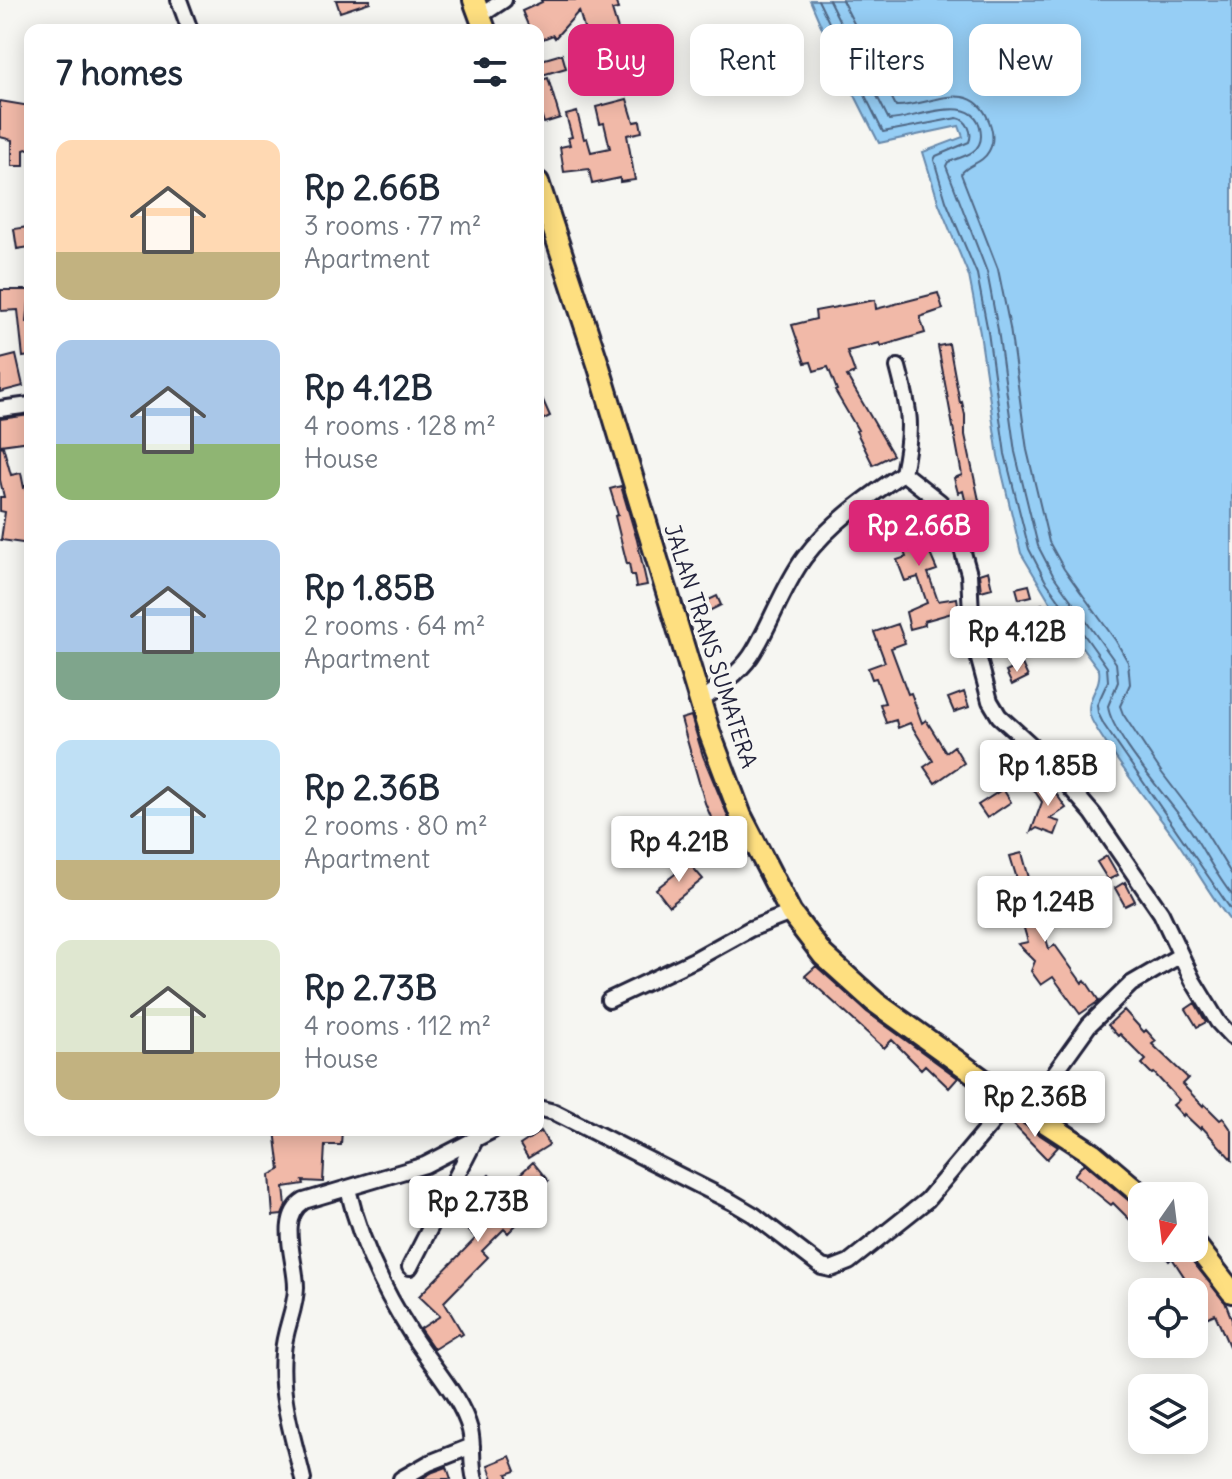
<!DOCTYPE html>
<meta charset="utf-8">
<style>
:root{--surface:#fff;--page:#f2f2f3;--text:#1f2937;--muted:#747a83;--accent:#db2777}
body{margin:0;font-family:Delius,sans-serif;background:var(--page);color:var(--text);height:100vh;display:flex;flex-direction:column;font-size:30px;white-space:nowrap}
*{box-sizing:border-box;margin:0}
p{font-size:26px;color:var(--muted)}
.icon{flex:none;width:44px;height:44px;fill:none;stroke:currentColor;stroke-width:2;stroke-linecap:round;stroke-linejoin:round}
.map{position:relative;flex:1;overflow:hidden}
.details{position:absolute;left:24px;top:24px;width:520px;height:1112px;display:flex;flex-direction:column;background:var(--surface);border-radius:16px;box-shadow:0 4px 20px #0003}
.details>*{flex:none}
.guide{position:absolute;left:568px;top:24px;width:544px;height:72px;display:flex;gap:16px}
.needle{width:52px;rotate:194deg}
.buttons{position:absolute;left:1128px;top:1182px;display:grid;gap:16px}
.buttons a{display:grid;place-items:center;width:80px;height:80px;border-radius:16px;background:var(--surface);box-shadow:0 4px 20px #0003;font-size:40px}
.price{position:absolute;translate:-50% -68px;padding:0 18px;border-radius:8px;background:#fff;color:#222;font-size:26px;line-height:52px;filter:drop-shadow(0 2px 4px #0008)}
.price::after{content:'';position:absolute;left:50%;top:48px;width:24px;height:18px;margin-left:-12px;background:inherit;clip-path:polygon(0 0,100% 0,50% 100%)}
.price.selected{background:var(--accent);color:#fff}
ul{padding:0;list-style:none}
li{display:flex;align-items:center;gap:24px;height:200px;padding:0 32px}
li span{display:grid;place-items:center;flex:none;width:224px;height:160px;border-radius:16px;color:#555}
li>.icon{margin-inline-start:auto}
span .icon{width:96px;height:96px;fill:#fffc;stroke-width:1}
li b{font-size:34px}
h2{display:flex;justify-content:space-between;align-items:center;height:96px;padding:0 32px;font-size:34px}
.tag{padding:0 28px;border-radius:16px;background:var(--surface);box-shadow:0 4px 20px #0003;font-size:28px;line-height:72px}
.tag.selected{background:var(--accent);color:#fff}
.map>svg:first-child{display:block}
.water{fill:#96cef5;stroke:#6889ab;stroke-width:2}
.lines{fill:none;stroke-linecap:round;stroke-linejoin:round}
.shore{stroke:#506785;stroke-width:2}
.building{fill:#f1b9a8;stroke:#22223b;stroke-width:2}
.minor-casing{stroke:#22223b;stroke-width:20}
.highway-casing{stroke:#22223b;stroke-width:26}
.minor{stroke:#f6f6f2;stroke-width:14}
.highway{stroke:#fedf80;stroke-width:20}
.labels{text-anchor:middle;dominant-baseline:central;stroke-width:8;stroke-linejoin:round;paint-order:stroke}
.street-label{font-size:22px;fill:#22223b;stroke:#f6f6f2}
</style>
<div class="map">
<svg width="1232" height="1479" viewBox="0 0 1232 1479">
<rect width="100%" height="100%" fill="#f6f6f2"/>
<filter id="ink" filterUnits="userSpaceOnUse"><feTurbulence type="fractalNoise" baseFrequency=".0125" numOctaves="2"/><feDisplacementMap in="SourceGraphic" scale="16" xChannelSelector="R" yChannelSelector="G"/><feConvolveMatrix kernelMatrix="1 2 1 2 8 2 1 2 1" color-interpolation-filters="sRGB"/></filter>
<g filter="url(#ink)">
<path class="water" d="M810 0H1232V923C1210 896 1194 865 1174 837 1152 807 1130 779 1109 748 1103 738 1094 727 1090 716 1085 698 1102 687 1099 670L1058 615 1021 553 998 456 980 333 969 276 939 204 923 152 963 137 959 126 879 143 828 42Z"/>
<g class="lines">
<path class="shore" d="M818 0 883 132 957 118C968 120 973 133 969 142L936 156 934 160 946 201 977 274 988 332 1005 454 1029 549 1045 580 1107 667 1108 681 1097 705 1098 713 1104 725 1232 911
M829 0 889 120C914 120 981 87 981 136 981 154 961 157 948 162L946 166 987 272 998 330 1015 452 1038 546 1053 575 1116 663 1118 682 1108 706C1110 734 1173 804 1191 831 1205 852 1216 875 1232 895
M842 0 896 106C929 107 971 76 989 121 993 131 994 142 989 151 982 164 968 164 961 174L998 269 1010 328 1027 450 1049 542 1064 569 1116 641 1128 662 1130 684 1120 706 1123 714 1162 773 1200 823 1232 875"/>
</g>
<path class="building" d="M336 0H370V2L340 12Z
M541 0H615L618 9 612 10 623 46 592 55 579 11 555 38 553 35 538 41V30H530L522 11 542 2Z
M562 54 566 68 542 75 538 61Z
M548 78 560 118 544 123 538 104V81Z
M627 99 634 122 640 121 642 132 627 135 635 180 620 182V178L592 184 589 169 564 172 560 147 570 145 568 138 572 137 566 115 577 112 584 139 587 138 591 152 610 148 604 123 600 124 596 107Z
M0 101 30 106V148L24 150V166H12V140L0 137Z
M28 227 30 247 17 249 14 229Z
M1 290H30L27 322H30V356L23 357 18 310 1 311Z
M938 293 943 309 920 317 925 333 881 346 880 343 847 351 855 373 847 376 893 455 873 465 856 431 858 430 835 391 837 390 828 367 814 371 811 362 805 363 792 325 816 319 815 311 875 300 876 309Z
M949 344 960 403 962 402 965 415V435L980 505 967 508 963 491 958 493 954 478 962 475 938 346Z
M16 355 23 386 0 392V359Z
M538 389 550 416 538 422Z
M30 415V441L0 445V419Z
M3 446 11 475 21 473 24 488 30 479V544L1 540 5 512 0 511V497H4L0 480V447Z
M621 486 637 540 647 585 636 587 634 575H631L629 563 627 564 615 516 618 515 610 489Z
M908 503 937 570 928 573 938 601 957 598 959 611 924 621 925 625 910 629 906 612 927 603 918 577 905 581 897 560 906 557 888 511Z
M988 571 992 588 981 591 979 574Z
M1029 585 1032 596 1019 599 1016 588Z
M717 596 721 605 705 613 700 604Z
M1042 604 1047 616 1038 620 1032 609Z
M898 624 905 643 891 648 908 694 911 693 922 723 926 720 946 752 954 746 964 763 935 783 924 767 933 761 910 723 898 728 896 720 886 723 880 704 885 703 876 678 872 679 868 668 885 662 874 632Z
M1022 664 1028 677 1012 685 1006 672Z
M964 692 969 707 954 712 948 698Z
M691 716 703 756 735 833 720 839 705 803 681 719Z
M1029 760 1036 782 1024 785 1017 763Z
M1046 779 1066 808 1050 819 1060 822 1055 835 1037 828 1031 832 1042 802 1032 787Z
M1003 789 1011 802 987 818 978 805Z
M1022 853 1049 949 1055 945 1082 983 1085 980 1099 1001 1080 1014 1053 977 1041 985 1031 971 1035 961 1018 944 1028 942 1020 915 1013 917 1007 896 1021 892 1010 856Z
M1107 856 1118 875 1108 880 1097 862Z
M689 863 703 879 669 906 656 889Z
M1125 882 1135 901 1125 906 1115 888Z
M816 966 867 1012 958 1078 949 1088 925 1065 921 1069 892 1040 884 1048 805 976Z
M1195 1003 1206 1022 1197 1027 1186 1009Z
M1124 1010 1144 1032 1146 1030 1156 1041 1152 1044 1188 1078 1182 1084 1203 1106 1204 1104 1220 1120 1223 1118 1232 1131V1160L1202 1127 1200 1129 1184 1114 1183 1116 1173 1105 1179 1100 1154 1073 1152 1074 1142 1064 1146 1060 1120 1034 1118 1036 1108 1025Z
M1011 1116 1058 1147 1047 1159 1008 1119Z
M275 1130H342L341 1145H325L323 1182 303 1181 304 1184 284 1187 286 1206 282 1215 273 1216 270 1175 280 1170Z
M541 1131 549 1145 528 1158 520 1145Z
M533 1162 548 1181 512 1215 519 1222 508 1233 504 1229 482 1251 488 1257 444 1302 463 1334 460 1336 458 1334 434 1349 420 1329 440 1316 419 1296 476 1238 468 1230 477 1221 459 1202 489 1175 503 1190Z
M1084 1163 1135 1206 1142 1209V1219L1135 1225 1113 1203 1111 1205 1074 1175Z
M1159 1248H1182L1225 1302 1232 1320V1353L1215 1314 1206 1318 1196 1295 1172 1258 1169 1261Z
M510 1456 516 1471 507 1474 509 1479H493L488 1465Z
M447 1467 451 1479H421L433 1472Z"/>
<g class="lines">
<defs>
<path id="minor" d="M179 0 190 30
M480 16 504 0
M0 409 30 405
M903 473 940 502 956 527 969 574 972 633 990 701 999 716 1042 755 1093 814 1161 913 1193 981 1218 1022 1232 1037
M700 702C718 687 742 672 754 651 772 621 783 587 804 558 829 524 868 497 903 473 913 426 910 412 898 367
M609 1000 694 960 750 929 791 913
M538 1108 554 1112 732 1202 754 1215 822 1267 831 1269 849 1262 927 1200 1011 1100
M1028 1110 1089 1025 1131 984 1179 956
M348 1189C360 1241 383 1290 412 1335 430 1364 462 1398 470 1430 474 1446 470 1463 475 1479
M410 1267 474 1142
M303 1479C293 1437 279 1396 283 1353 284 1330 296 1309 296 1287 296 1260 277 1218 304 1201L425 1165 493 1130
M401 1479 429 1463 472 1446"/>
<path id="highway" d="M474 0 485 30
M538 182 598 364 710 734 741 816 791 913 823 955 875 1002 1011 1100 1092 1153 1143 1196
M1194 1243 1232 1292"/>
</defs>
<use href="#minor" class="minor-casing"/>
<use href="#highway" class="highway-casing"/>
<use href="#minor" class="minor"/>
<use href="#highway" class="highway"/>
</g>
</g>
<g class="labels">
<g class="street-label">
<text transform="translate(711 646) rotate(72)">JALAN TRANS SUMATERA</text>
</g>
</g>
</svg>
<div class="buttons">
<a><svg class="needle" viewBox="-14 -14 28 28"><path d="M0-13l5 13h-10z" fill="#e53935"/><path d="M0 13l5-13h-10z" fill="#747a83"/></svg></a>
<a><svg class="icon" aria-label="locate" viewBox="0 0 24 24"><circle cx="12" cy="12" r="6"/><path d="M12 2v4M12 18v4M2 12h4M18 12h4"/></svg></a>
<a><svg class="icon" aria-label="layers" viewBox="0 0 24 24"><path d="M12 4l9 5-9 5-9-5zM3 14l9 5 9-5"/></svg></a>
</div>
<b class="price selected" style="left:919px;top:568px">Rp 2.66B</b>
<b class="price" style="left:1017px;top:674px">Rp 4.12B</b>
<b class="price" style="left:1048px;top:808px">Rp 1.85B</b>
<b class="price" style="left:679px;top:884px">Rp 4.21B</b>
<b class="price" style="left:1045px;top:944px">Rp 1.24B</b>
<b class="price" style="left:1035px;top:1139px">Rp 2.36B</b>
<b class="price" style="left:478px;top:1244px">Rp 2.73B</b>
<div class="guide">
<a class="tag selected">Buy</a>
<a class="tag">Rent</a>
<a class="tag">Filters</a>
<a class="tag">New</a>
</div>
<section class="details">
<h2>7 homes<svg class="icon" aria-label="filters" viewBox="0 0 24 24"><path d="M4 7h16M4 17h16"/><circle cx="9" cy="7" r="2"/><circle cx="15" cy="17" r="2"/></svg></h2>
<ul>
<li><span style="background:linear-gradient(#ffd9b3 70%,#c2b280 0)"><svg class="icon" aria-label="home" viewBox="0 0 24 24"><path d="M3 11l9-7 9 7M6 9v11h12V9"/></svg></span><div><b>Rp 2.66B</b><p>3 rooms · 77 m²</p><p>Apartment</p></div></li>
<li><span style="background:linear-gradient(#a9c7e8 65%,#8fb573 0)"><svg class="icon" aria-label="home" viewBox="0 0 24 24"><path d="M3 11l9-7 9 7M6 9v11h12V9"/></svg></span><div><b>Rp 4.12B</b><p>4 rooms · 128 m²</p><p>House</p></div></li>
<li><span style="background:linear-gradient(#a9c7e8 70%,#7fa58c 0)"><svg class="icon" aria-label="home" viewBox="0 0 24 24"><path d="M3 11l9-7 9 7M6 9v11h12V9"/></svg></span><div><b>Rp 1.85B</b><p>2 rooms · 64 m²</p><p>Apartment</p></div></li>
<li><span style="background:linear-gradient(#bfe0f5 75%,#c2b280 0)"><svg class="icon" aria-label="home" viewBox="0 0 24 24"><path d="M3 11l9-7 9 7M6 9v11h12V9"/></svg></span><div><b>Rp 2.36B</b><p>2 rooms · 80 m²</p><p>Apartment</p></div></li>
<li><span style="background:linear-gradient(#dfe7d0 70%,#c2b280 0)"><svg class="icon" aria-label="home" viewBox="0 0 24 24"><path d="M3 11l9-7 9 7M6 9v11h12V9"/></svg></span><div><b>Rp 2.73B</b><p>4 rooms · 112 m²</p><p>House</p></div></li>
</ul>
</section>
</div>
